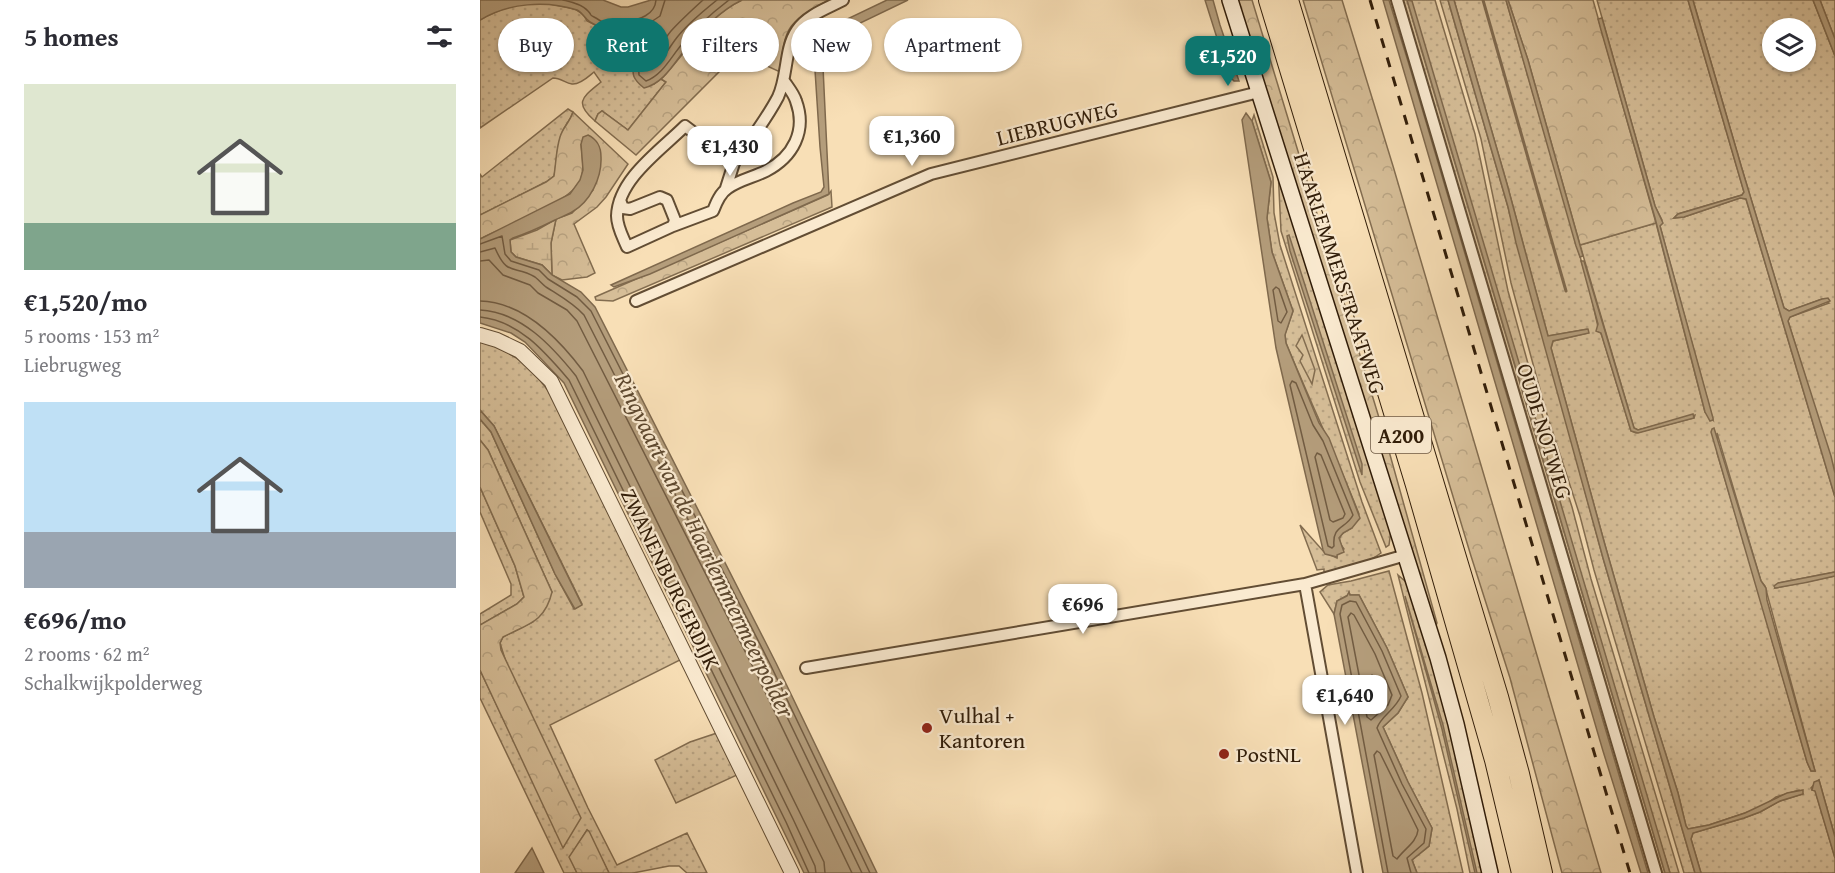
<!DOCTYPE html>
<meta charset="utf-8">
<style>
:root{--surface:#fff;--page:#f2f2f3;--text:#2b2b33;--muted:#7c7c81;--accent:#0f766e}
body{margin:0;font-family:"Gentium Book Plus",serif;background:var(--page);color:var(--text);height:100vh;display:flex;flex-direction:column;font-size:22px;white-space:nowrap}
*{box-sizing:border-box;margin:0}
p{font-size:20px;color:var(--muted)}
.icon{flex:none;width:33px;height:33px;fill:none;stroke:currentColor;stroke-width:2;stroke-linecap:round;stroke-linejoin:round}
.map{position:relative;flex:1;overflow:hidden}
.panel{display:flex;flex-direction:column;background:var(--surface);width:480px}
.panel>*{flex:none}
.top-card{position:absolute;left:18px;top:18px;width:570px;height:54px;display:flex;gap:12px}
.tools{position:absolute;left:1282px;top:18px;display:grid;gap:12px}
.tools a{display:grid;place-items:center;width:54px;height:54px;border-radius:50%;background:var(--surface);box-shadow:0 2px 4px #0004;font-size:30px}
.price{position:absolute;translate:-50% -51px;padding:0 14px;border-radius:12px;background:#fff;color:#222;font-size:20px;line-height:39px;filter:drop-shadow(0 2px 3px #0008)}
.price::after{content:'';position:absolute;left:50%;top:36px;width:18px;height:14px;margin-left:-9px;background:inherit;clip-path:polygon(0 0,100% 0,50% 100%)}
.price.on{background:var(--accent);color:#fff}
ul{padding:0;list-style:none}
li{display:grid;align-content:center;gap:12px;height:318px;padding:0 24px}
li span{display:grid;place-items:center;height:186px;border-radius:0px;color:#555}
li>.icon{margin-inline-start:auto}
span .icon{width:108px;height:108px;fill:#fffc;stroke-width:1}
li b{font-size:26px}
h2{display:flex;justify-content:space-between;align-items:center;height:72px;padding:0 24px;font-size:26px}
.tag{padding:0 21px;border-radius:27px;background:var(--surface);box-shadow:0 2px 4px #0004;font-size:21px;line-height:54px}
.tag.on{background:var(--accent);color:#fff}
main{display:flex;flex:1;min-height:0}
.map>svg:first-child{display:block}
.grass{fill:url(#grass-dots);stroke:#836d50;stroke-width:1.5;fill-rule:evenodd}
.forest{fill:url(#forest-crowns);stroke:#836d50;stroke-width:1.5}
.wetland{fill:url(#wetland-marsh);stroke:#836d50;stroke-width:1.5}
.water{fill:#b49d7b;stroke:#7f694d;stroke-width:1.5}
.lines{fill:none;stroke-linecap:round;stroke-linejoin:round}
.shore{stroke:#725c42;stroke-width:1.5}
.stream{stroke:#7f694d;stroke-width:3}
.minor-casing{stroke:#624d34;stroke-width:14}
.tertiary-casing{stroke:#624d34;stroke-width:16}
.secondary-casing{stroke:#301c08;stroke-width:18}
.motorway-casing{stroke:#301c08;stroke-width:22}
.minor{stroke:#faead0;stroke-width:10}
.tertiary{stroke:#faead0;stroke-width:14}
.secondary{stroke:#faead0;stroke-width:15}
.motorway{stroke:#f8dfb6;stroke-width:20}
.rail{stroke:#301c08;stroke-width:3;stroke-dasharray:10 10;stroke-linecap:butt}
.poi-dot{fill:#8f2418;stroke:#faead0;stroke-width:2}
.labels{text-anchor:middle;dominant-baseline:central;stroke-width:4.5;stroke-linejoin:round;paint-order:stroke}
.shield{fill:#faead0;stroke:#6d5a44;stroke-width:1.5}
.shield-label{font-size:21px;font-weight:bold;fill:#301c08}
.street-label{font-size:22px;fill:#301c08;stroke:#faead0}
.poi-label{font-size:22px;fill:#301c08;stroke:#faead0;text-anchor:start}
.water-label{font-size:24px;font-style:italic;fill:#5e4930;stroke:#faead0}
</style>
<main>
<section class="panel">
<h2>5 homes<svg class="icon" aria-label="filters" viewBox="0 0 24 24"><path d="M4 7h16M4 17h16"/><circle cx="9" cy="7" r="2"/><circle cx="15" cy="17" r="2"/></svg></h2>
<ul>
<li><span style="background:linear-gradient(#dfe7d0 75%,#7fa58c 0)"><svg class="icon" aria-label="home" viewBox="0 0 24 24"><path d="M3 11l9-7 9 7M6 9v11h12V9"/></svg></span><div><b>€1,520/mo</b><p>5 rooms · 153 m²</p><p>Liebrugweg</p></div></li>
<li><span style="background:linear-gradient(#bfe0f5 70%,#9aa5b1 0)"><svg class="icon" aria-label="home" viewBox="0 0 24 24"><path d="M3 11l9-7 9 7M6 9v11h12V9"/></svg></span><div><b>€696/mo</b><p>2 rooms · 62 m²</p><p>Schalkwijkpolderweg</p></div></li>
</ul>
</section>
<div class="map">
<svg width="1355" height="873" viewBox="0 0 1355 873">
<defs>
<pattern id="grass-dots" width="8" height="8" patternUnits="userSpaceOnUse" patternTransform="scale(1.5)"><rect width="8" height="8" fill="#d6be98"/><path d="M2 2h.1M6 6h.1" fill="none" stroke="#b8a382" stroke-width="1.8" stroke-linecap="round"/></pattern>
<pattern id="forest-crowns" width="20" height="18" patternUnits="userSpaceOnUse" patternTransform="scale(1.5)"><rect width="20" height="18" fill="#d6be98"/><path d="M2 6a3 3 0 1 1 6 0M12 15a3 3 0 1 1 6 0" fill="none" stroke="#b8a382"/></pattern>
<pattern id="wetland-marsh" width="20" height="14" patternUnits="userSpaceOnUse" patternTransform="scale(1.5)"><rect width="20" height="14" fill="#d6be98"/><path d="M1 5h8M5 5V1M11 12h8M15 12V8" fill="none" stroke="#b8a382"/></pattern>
</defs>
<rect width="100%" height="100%" fill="#f8dfb6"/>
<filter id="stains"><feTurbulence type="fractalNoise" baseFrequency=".00333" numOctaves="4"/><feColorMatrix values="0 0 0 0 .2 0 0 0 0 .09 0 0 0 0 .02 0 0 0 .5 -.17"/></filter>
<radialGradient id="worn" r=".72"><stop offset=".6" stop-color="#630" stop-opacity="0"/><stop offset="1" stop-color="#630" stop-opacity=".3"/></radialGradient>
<path class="grass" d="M920 0H927L940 45 1185 873H1179L1042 409 1032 369Z
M931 0H955L995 134 1028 291 1061 411 1092 507 1111 579 1199 873H1190L1180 841Z
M960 0H968L1028 207 1123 558 1215 873H1204L1114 570 1100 516 1065 408 1031 283 1001 139Z
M974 0H1026L1110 291 1118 327 1122 336 1151 431 1156 433 1214 418 1215 415 1158 430 1154 428 1100 245 1176 223 1225 412 1233 420 1180 226 1182 220 1175 206 1117 0H1208L1264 192 1262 195 1198 214 1194 218 1204 217 1260 198 1266 199 1355 497V572L1299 583 1295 588 1355 576V837L1339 780 1331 788 1332 790H1335L1355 858V873H1221L1211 839 1213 833 1264 818 1280 812 1300 801 1323 794 1319 790 1296 797 1282 807 1265 813 1229 825 1208 829 1206 826 1198 793 1174 717 1125 545 1071 348 1073 341 1108 333 1107 329 1068 336 1027 184ZM1237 433 1281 581 1285 586 1335 771H1331L1327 762 1267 553 1237 453Z
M1213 0H1333L1355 56V473L1308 321 1310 317 1349 303 1342 299 1309 311 1304 308 1262 169ZM1293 28H1326V62H1293Z
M1340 0H1355V39Z
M55 1 95 9 103 14 107 21 130 32 142 41 151 52 153 64 174 84 181 79 186 82 148 130 122 111 118 114 115 121C93 102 103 97 121 82L114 72C109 76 100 85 92 84 85 83 81 78 73 78L0 128V20C17 10 35 4 55 1Z
M88 109 93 112C90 122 85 124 82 133 76 147 77 162 74 176L66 182 0 215V174L2 177Z
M774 115 793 177 794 213 800 245 882 502 901 553C885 565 863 569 844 573V569L837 570 820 525 844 552 857 558V555L864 549C855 538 861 533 872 528L879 514C856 456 830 401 806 343L805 334 813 311 792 252 787 218 791 182 772 121Z
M798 169 911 530 909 545 906 547 880 482 801 231Z
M0 341C42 355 54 370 79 406L202 659 70 725 108 808 137 865 207 833 227 873H207L199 866H189L153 873H129L107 830 90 857 97 873H84L0 698V670L84 847 20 643 23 637 53 622 72 592 8 450 0 440V419L11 432 75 574 94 609 102 604 14 426 0 410Z
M0 487 35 566 44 597 37 604 0 625V614L31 595V584L0 512Z
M909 571 942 693 983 873H937L932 860 949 846 952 828 928 782 903 727 918 713 928 697 907 648 879 595H870L869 592 868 595 857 601 854 614 840 592 848 585 871 581Z
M918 575 926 582 938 612 968 719 1004 873H990L977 809Z
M237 733 257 775 196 803 175 760 210 742Z"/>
<path class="forest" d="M262 0H349C308 23 305 24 300 72L272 59 240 71 156 155 115 121 118 114 122 111 148 130 186 82 181 79C207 52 227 16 262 0Z
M756 0H772L907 444 957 623 955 628Z
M823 0H862L913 166 1121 873H1082L1030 678 991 556Z
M1028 0H1113L1176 223 1100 245 1048 60Z
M93 112 148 164 126 197 117 207 94 224 115 273 107 277 82 280 72 275 71 243 76 219 92 213 113 190 101 144C102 156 105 170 100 181 87 205 25 226 0 239V215L66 182 74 176C76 163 76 150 80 137 83 127 90 122 93 112Z
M351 191 352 207 133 301 116 300 115 297 348 195Z
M822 335 835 370 832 384 820 361 823 355 816 346Z
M0 440 8 450 72 592C65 622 48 624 23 637L20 643 21 650 101 818 83 848 0 670V625L37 604 44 597 35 566 0 487Z
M107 830 109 831 129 873H97L89 857Z"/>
<path class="wetland" d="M76 219 71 243 72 275 62 265 36 257 31 252 30 240 57 230Z"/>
<path class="water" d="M0 0H123L141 7H148L171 0H262C241 10 223 29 208 46 195 61 185 83 164 88 144 72 159 69 151 52 143 36 124 30 110 22 105 19 103 13 97 10 65 0 29 3 0 20Z
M407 0H428L351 37 342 46 349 194 170 274 134 287 131 285 313 203 341 192 344 187 340 147 334 55V44L336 36 340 32Z
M725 0H733L740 25 759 81H754L749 76Z
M903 0H909L931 71 1168 873H1161L1123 751Z
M927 0 932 1 1190 873H1185Z
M968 0H974L1027 184 1068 336 1108 329 1109 333 1073 341 1071 348 1125 545 1174 717 1198 793 1206 826 1208 829 1229 825 1265 813 1307 793 1323 790V794L1300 801 1280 812 1264 818 1213 833 1211 839 1221 873H1215L1123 558 1036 243 1028 207Z
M1026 0H1028L1048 60 1103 256 1100 257 1096 246Z
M1208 0H1213L1214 4 1262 169 1304 308 1309 311 1342 299 1348 298 1350 301 1310 317 1308 321 1351 456 1355 473V497L1266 199 1260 198 1204 217 1194 218 1198 214 1262 195 1264 192Z
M1333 0H1340L1355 39V56Z
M1122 18 1175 206 1183 223 1180 226 1233 418V420L1230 421 1225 412 1175 218 1121 30 1118 19Z
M766 113 772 121 791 182 787 218 792 252 813 311 805 335 806 343 839 423 849 438 880 518 872 528 863 533 859 538 864 552 857 555V557L845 554 843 550 796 348 762 120Z
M108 135C118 140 121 147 121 157 122 178 110 202 92 212 87 215 81 217 75 220 61 227 48 233 33 238L30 240 31 252 36 257 62 265 72 275 101 292 115 307 296 663 397 873H324L84 383 45 342 31 333 0 323V239L90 194 100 180 103 170 101 144 103 137Z
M809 235 882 464V475L810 251 807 236Z
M1104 261 1154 428 1158 430 1213 414 1214 418 1158 433 1151 431 1121 333 1116 331 1118 324 1101 261Z
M0 410 14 426 102 605 95 609 75 574 11 432 0 419Z
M1234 428 1281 581 1286 588 1287 600 1335 771H1331L1327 762 1231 432 1232 429Z
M1355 572V576C1335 581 1315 585 1295 588L1294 586 1298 583Z
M869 592 870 595H879L907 648 928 697 918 713 903 727 928 782 952 828 949 846 932 860 937 873H903L854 614 857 601 867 596Z
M925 596 963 725 997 873H995L962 729Z
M1339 780 1355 837V858L1335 791 1332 790 1334 782Z
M52 848 64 873H35Z"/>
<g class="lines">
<path class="shore" d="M83 0C91 2 102 4 108 11 113 16 108 14 114 17 145 35 158 36 159 75L166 81C183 75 192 55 203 43 216 27 232 13 249 0
M176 0C175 15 159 20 146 21L144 24 163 46 167 67 170 69C181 62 187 51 195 40 206 25 222 12 237 0
M185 0 180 16 162 28 175 50C182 46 185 38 191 31 201 20 212 10 223 0
M0 244 22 236 25 254 31 261 59 270 68 279 97 297 111 311 291 666 390 873
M0 252 15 248C28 278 34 264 55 277 59 280 62 284 66 287 80 296 93 303 104 315L284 669 382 873
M0 261 9 260 23 275 50 285 58 293 87 310 97 321 276 673 372 873
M796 287 799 289 807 312 801 323 798 321 793 290Z
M0 301C44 302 79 339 103 371L321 815 344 862 345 873
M0 310C41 312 72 346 96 376L313 819 335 866 336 873
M0 317C39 321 65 352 89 380L306 822 329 873
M812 381 816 383 833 425 843 441 873 515C866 529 852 525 854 546L852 548 848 546 810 385Z
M837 453 841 455 865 514 863 518 853 522 850 520 835 457Z
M871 613 874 615 895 654 912 695 908 705 891 720 887 717 868 617Z
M892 675 895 677 902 695 896 702 893 700 889 679Z
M897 751 900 753 938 830C937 842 924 849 917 859L913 856 894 755Z
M908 873 860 614 862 605 870 601 876 602 902 651 921 696C915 710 901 716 897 728L922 784 946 829 944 843 927 858 931 873"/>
<path class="stream" d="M1003 0 1086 291"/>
<defs>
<path id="minor" d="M917 0 1176 873
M246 188 254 163
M140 200 143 208 150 209 180 197 187 200 195 220 193 226 147 247C143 237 137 227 137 216 138 179 181 150 205 126L254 163C269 142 286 120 298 97 308 76 304 49 317 30 327 15 348 8 363 0
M193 226 233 211C236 203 240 193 248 188 259 180 274 177 286 171 313 157 327 131 316 101 314 94 308 87 304 81
M156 301 451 174 779 92
M825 584 877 873
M326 668 825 584 926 555"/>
<path id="tertiary" d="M0 335 17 340 40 351 71 381 312 873"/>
<path id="secondary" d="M750 0 958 658 976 724 1010 873"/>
<path id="motorway" d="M789 0 936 485 1015 760 1042 873
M808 0 1018 697 1039 774 1062 873"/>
</defs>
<use href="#minor" class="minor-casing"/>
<use href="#tertiary" class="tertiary-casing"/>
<use href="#secondary" class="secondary-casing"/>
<use href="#motorway" class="motorway-casing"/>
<use href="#minor" class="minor"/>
<use href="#tertiary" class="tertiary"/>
<use href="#secondary" class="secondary"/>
<use href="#motorway" class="motorway"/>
<path class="rail" d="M890 0 1150 873"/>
</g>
<g class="poi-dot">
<circle cx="447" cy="728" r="6"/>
<circle cx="744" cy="754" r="6"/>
</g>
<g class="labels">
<rect class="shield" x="891" y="417" width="60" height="36" rx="4.5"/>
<g class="shield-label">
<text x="921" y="435">A200</text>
</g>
<g class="street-label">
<text transform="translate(577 123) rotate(-14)">LIEBRUGWEG</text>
<text transform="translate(860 273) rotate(72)">HAARLEMMERSTRAATWEG</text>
<text transform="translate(1065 431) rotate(73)">OUDE NOTWEG</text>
<text transform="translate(191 579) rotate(64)">ZWANENBURGERDIJK</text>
</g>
<g class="poi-label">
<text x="459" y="715">Vulhal +<tspan x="459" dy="25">Kantoren</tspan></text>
<text x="756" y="754">PostNL</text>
</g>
<g class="water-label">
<text transform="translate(225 545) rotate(64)">Ringvaart van de Haarlemmermeerpolder</text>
</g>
</g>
<rect width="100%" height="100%" filter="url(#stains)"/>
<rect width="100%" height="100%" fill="url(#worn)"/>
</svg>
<div class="tools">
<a><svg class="icon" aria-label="layers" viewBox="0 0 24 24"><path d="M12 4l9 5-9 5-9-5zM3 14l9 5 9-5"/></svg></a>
</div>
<b class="price on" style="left:748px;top:87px">€1,520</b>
<b class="price" style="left:432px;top:167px">€1,360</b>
<b class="price" style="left:250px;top:177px">€1,430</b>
<b class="price" style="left:603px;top:635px">€696</b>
<b class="price" style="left:865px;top:726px">€1,640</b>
<div class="top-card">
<a class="tag">Buy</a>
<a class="tag on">Rent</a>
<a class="tag">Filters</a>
<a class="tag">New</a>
<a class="tag">Apartment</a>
</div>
</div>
</main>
